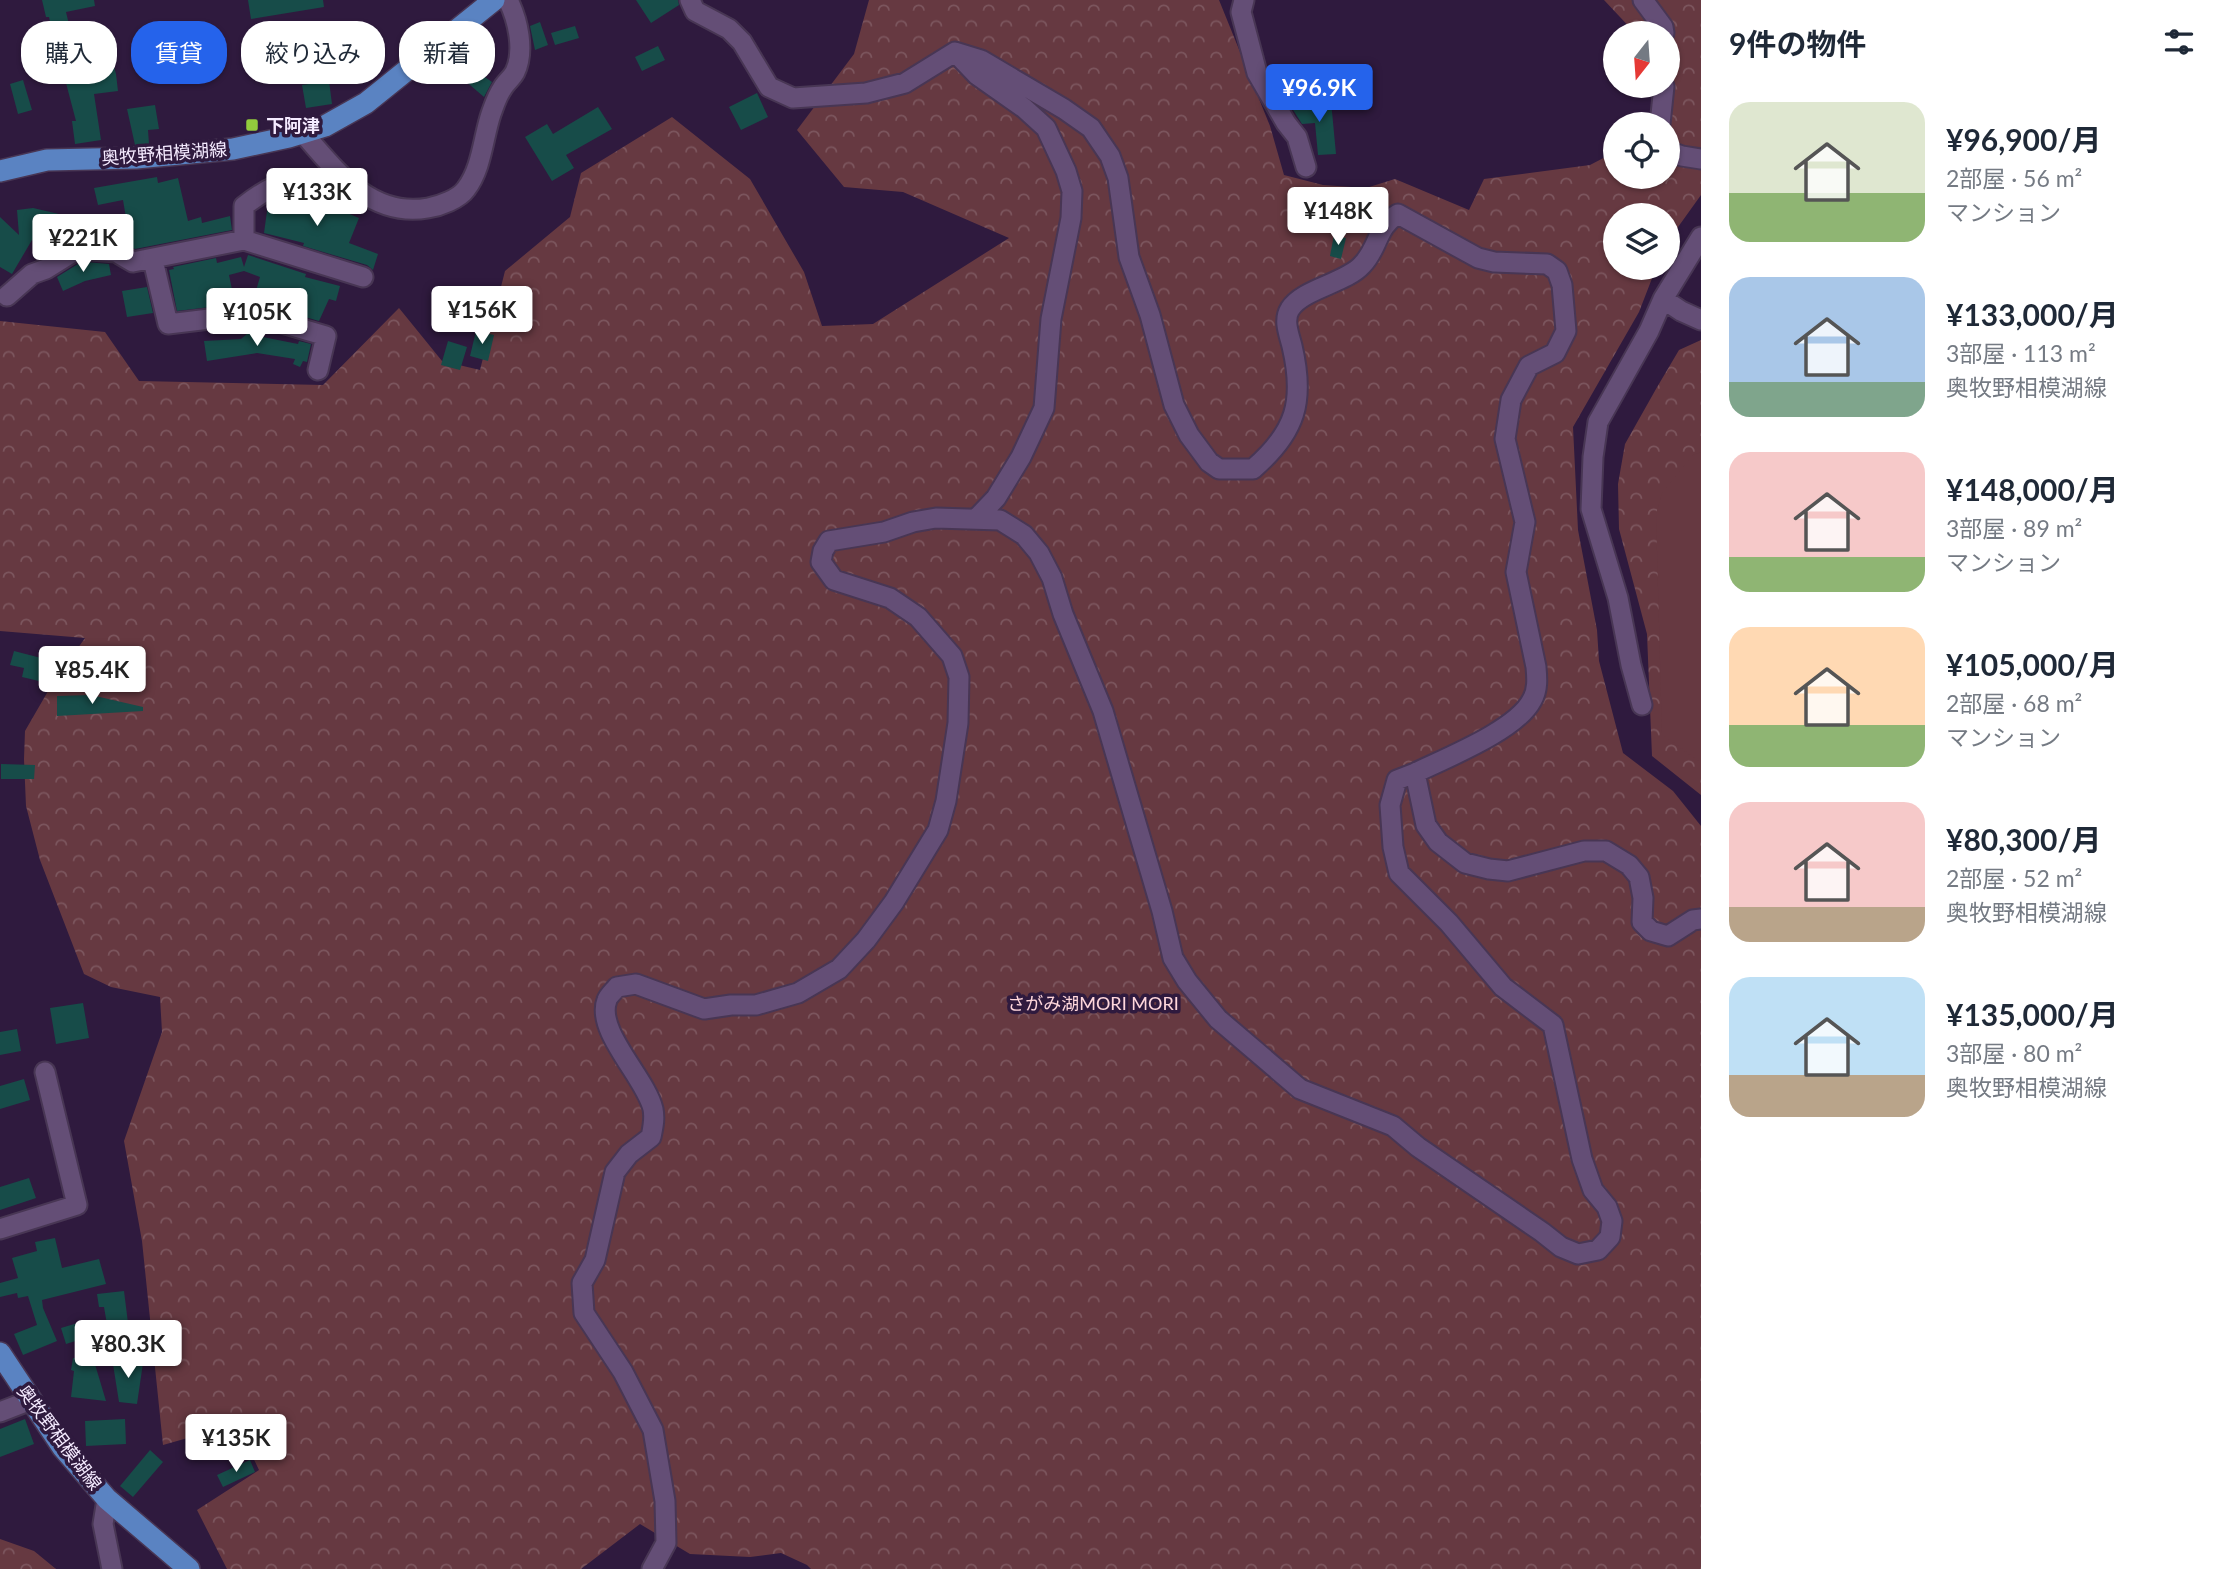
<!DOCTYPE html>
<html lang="ja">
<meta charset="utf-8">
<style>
:root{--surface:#fff;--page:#f6f6f7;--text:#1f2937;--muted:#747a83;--accent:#2563eb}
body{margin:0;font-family:Lato,"Noto Sans JP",sans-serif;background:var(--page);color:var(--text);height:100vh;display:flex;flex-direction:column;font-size:26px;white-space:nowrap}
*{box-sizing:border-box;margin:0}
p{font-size:23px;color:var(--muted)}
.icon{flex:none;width:38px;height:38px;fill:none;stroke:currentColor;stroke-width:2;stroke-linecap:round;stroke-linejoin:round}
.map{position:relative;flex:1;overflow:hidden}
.details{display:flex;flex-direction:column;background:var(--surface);width:525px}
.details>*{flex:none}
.guide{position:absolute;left:21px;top:21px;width:665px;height:63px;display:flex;gap:14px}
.needle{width:46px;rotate:197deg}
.controls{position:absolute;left:1603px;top:21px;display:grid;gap:14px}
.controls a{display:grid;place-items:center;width:77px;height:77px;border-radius:50%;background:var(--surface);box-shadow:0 2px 5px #0004;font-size:35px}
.price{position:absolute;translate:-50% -60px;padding:0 16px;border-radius:7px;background:#fff;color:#222;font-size:23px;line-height:46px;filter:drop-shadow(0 2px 4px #0008)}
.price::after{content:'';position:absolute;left:50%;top:42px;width:21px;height:16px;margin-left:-10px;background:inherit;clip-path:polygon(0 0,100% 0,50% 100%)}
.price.active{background:var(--accent);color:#fff}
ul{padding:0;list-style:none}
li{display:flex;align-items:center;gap:21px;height:175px;padding:0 28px}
li span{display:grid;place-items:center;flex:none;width:196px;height:140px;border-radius:21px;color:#555}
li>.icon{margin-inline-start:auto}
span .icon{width:84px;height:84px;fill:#fffc;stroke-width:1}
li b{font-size:30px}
h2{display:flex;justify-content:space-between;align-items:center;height:84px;padding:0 28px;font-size:30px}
.chip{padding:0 24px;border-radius:28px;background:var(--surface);box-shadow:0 2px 5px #0004;font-size:24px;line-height:63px}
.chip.active{background:var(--accent);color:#fff}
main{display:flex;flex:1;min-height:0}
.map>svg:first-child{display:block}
.forest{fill:url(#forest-crowns)}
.pitch{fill:#663941}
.building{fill:#174c49}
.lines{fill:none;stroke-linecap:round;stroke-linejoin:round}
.minor-casing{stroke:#483654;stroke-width:23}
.major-casing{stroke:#483654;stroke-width:24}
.minor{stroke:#644e76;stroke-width:19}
.major{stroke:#5a83c2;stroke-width:21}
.poi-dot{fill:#93cc3d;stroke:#2f1a3e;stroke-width:2.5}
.labels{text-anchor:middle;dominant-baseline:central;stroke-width:7;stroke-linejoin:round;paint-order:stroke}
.poi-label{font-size:18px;font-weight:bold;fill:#f5ebff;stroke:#2f1a3e;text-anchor:start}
.street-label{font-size:18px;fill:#f5ebff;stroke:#2f1a3e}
.park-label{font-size:18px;fill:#ffd7dc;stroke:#2f1a3e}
</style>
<main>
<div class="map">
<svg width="1701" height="1569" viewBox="0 0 1701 1569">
<defs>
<pattern id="forest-crowns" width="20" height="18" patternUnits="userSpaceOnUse" patternTransform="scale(1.75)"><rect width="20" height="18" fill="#663941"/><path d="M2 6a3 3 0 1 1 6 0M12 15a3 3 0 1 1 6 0" fill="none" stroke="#7c565e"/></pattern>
</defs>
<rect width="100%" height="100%" fill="#2f1a3e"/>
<path class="forest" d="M869 0H1219L1270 126 1284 175 1323 185 1366 188 1395 179 1469 210 1484 179 1590 165 1615 152V177H1668V124H1654L1673 108 1665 86H1668V33H1635L1604 0H1701V195L1668 241V215H1615V268H1656L1639 312 1573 427 1578 530 1597 630 1599 661 1623 753 1673 791 1701 826V1569H811L807 1565 781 1553 750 1557 690 1554 640 1524 581 1569H227L197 1510 259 1470 237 1424 163 1445 142 1241 124 1141 162 1032 160 997 111 987 84 974 40 860 26 806 24 759 25 731 51 686 85 638 0 631V321L105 332 139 381 323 385 399 308 442 361 480 370 505 271 570 217 581 173 672 117 750 179 804 272 822 326 873 324 1009 238 903 192 844 187 797 130 854 54Z
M1701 340V795L1652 756 1647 634 1619 529 1618 484 1625 444 1656 389 1679 350Z
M0 1539 34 1551 56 1569H0Z"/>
<path class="pitch" d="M1701 452V763L1662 734 1656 514 1662 493 1693 455Z"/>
<path class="building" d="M42 0H94L95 6 66 12 78 62 110 52 116 74 118 91 94 94 101 140 75 144 72 121H76L61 64H59L49 17H46Z
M248 0H323L324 7 251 19Z
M636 0H678L679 5 651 23Z
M540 22 548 45 535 50 530 26Z
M575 26 579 38 555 45 551 33Z
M658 46 665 60 642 71 635 57Z
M463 52 486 72 482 75 492 82 484 97 449 67Z
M23 80 32 110 18 114 10 84Z
M329 81 332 104 306 108 302 85Z
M757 93 768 117 741 130 729 107Z
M1331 101 1336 154 1318 155 1315 123 1302 124 1290 105Z
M155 105 159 129 148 130 149 144 135 145 127 109Z
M598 107 612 129 566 155 574 168 552 181 525 137 547 124 553 134Z
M157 177 158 183 178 178 188 221 201 217 202 223 230 216 232 230 135 249 118 240 76 237 44 229 56 248 43 257 32 240 12 274 0 267V217L19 235 17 210 33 208 128 230 123 200 98 205 94 188Z
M293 198 324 203 359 218 349 243 378 254 373 270 367 265 303 246 304 243 264 233 268 204 276 199 293 200Z
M1334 235 1346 238 1341 259 1330 256Z
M248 255 306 274 305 277 340 286 336 301 329 299 319 321 277 309 253 301 260 277 244 271 229 275 235 304 177 311 169 270 174 269 173 267 216 258 217 263 241 257 244 267Z
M86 262 109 264 111 275 85 281 63 291 57 277 78 264Z
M147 287 153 313 127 317 122 291Z
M476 331 494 335 488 361 470 356Z
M262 333 263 337 298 344 299 341 311 344 307 362 303 361 300 367 293 364 295 359 257 353 207 361 204 341 241 339 247 334Z
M448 341 467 347 460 370 441 365Z
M14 651 49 660 43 682 22 677 24 668 10 665Z
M91 695 143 707V711L57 716V696Z
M1 764 35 765 34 779H1Z
M83 1003 89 1038 56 1044 50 1008Z
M17 1029 21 1051 0 1055V1032Z
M24 1079 30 1100 0 1109V1086Z
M29 1178 36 1198 0 1210V1187Z
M55 1238 62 1268 99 1259 106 1284 42 1300 43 1308 57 1341 23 1355 14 1334 37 1325 28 1296 18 1298 17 1293 0 1297V1283L18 1278 12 1258 37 1251 35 1242Z
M124 1291 128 1323 133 1322 135 1338 110 1342 104 1307H99L97 1294Z
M81 1322 85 1338 66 1344 61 1328Z
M73 1358 94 1361 106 1401 71 1397 74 1371 71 1370Z
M112 1358 143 1363 137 1404 119 1402Z
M25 1419 34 1444 0 1457V1429Z
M125 1419 126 1444 86 1446 85 1421Z
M150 1450 163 1462 133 1497 120 1486Z
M250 1460 255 1472 223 1487 217 1475Z"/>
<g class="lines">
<defs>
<path id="minor" d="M690 0 695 11 729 29 742 42 769 87 793 98 866 93 905 83 955 52 981 60 1064 109 1091 128 1110 156 1118 178 1129 257 1150 315 1174 405 1189 435 1209 462 1219 469H1253C1296 432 1305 401 1292 346 1289 334 1283 320 1290 309 1302 289 1346 283 1362 265 1379 248 1376 227 1398 214L1478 258 1494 262 1547 264 1557 271 1562 285 1566 331 1555 353 1529 366 1511 400 1505 439 1525 522 1516 572 1536 667C1537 678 1538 690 1532 700 1517 730 1446 758 1415 773
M1244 0 1241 12 1257 73 1286 123 1297 137 1306 167
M1643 0 1663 27 1664 33
M956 53 977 75 1024 108 1046 128 1066 171 1072 191 1071 218 1051 319 1044 408 1021 457 996 498 976 519
M1660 124 1664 86
M303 133C337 172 371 218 428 208 440 206 459 199 466 189 482 168 483 138 491 114 494 106 497 96 502 89 505 83 512 78 515 72 525 51 518 20 508 0
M1668 151 1682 156 1701 159
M1701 237 1663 299 1681 311 1701 320
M244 240V206C285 174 298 178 348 183
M153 260 168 324 251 314 326 336 318 370
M7 296 32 274 46 269 78 249 116 252 133 262 244 240 363 277
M1642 705 1631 665 1618 598 1591 509 1593 457 1598 422 1649 331 1663 299
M0 1229 77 1205 45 1072
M0 1412 31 1400
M107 1499 103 1524 112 1569
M652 1569 666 1543 665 1501 653 1430 623 1372 584 1313 582 1283 595 1260 615 1172 629 1154 651 1137C653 1127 655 1119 653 1109 646 1078 595 1031 607 1000 608 996 615 990 617 987L636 984 704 1009 731 1005H756L798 993 839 969 866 940 894 902 938 830 946 801 958 723 959 677 952 656 918 617 890 598 834 580 821 562 823 551 829 541 884 532 913 522 936 518 1000 520 1024 535 1039 553 1052 578 1063 614 1103 711 1162 911 1173 958 1187 981 1218 1019 1300 1089 1393 1126 1418 1147 1542 1232 1561 1247 1578 1254 1598 1250 1610 1237 1612 1221 1607 1207 1593 1190 1582 1159 1553 1025 1503 987 1449 923 1399 873 1393 847 1390 805 1397 780 1415 773 1426 825 1438 842 1465 863 1489 869 1508 871 1584 851H1606L1629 865 1639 877 1643 898 1642 922 1651 931 1668 936 1693 920 1701 919"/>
<path id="major" d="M0 171 47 160 136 158 233 149 289 137 325 126 366 103 494 0
M0 1353 63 1448 107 1499 189 1569"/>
</defs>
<use href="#minor" class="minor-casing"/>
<use href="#major" class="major-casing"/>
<use href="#minor" class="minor"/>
<use href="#major" class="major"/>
</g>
<rect class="poi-dot" x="245" y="118" width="14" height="14" rx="3.5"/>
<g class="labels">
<g class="poi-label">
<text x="266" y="125">下阿津</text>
</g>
<g class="street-label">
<text transform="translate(164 153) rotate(-4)">奥牧野相模湖線</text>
<text transform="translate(60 1437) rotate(53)">奥牧野相模湖線</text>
</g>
<g class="park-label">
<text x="1093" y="1003">さがみ湖MORI MORI</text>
</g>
</g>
</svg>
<div class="controls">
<a><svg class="needle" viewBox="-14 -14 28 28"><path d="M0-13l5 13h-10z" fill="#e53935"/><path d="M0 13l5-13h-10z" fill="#747a83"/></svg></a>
<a><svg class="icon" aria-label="locate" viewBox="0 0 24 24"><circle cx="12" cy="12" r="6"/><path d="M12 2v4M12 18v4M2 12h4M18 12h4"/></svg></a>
<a><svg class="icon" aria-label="layers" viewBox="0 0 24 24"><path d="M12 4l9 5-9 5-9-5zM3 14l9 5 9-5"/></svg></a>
</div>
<b class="price active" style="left:1319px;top:124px">¥96.9K</b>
<b class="price" style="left:317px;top:228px">¥133K</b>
<b class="price" style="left:1338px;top:247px">¥148K</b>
<b class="price" style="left:83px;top:274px">¥221K</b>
<b class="price" style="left:482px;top:346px">¥156K</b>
<b class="price" style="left:257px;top:348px">¥105K</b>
<b class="price" style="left:92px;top:706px">¥85.4K</b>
<b class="price" style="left:128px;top:1380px">¥80.3K</b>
<b class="price" style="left:236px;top:1474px">¥135K</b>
<div class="guide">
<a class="chip">購入</a>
<a class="chip active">賃貸</a>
<a class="chip">絞り込み</a>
<a class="chip">新着</a>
</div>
</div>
<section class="details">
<h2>9件の物件<svg class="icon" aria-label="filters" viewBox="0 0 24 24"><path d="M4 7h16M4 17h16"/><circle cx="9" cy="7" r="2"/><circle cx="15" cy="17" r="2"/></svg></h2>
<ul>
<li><span style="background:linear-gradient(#dfe7d0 65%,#8fb573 0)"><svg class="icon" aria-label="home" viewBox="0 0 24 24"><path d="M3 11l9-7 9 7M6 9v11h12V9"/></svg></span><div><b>¥96,900/月</b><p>2部屋 · 56 m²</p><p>マンション</p></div></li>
<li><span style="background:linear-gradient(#a9c7e8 75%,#7fa58c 0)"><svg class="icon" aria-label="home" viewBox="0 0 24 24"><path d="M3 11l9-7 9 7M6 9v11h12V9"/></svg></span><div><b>¥133,000/月</b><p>3部屋 · 113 m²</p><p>奥牧野相模湖線</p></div></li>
<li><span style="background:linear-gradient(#f6c9c9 75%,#8fb573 0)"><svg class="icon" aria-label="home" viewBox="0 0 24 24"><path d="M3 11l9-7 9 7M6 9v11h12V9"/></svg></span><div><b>¥148,000/月</b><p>3部屋 · 89 m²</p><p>マンション</p></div></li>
<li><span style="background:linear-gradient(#ffd9b3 70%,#8fb573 0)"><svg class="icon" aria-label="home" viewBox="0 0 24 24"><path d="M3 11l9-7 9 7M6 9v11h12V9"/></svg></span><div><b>¥105,000/月</b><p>2部屋 · 68 m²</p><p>マンション</p></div></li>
<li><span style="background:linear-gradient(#f6c9c9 75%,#b9a48a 0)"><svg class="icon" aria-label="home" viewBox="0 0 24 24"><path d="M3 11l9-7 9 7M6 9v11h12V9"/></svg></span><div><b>¥80,300/月</b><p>2部屋 · 52 m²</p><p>奥牧野相模湖線</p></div></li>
<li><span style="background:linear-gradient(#bfe0f5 70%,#b9a48a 0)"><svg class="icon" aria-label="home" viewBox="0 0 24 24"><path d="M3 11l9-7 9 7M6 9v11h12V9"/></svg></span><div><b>¥135,000/月</b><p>3部屋 · 80 m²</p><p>奥牧野相模湖線</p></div></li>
</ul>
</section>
</main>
